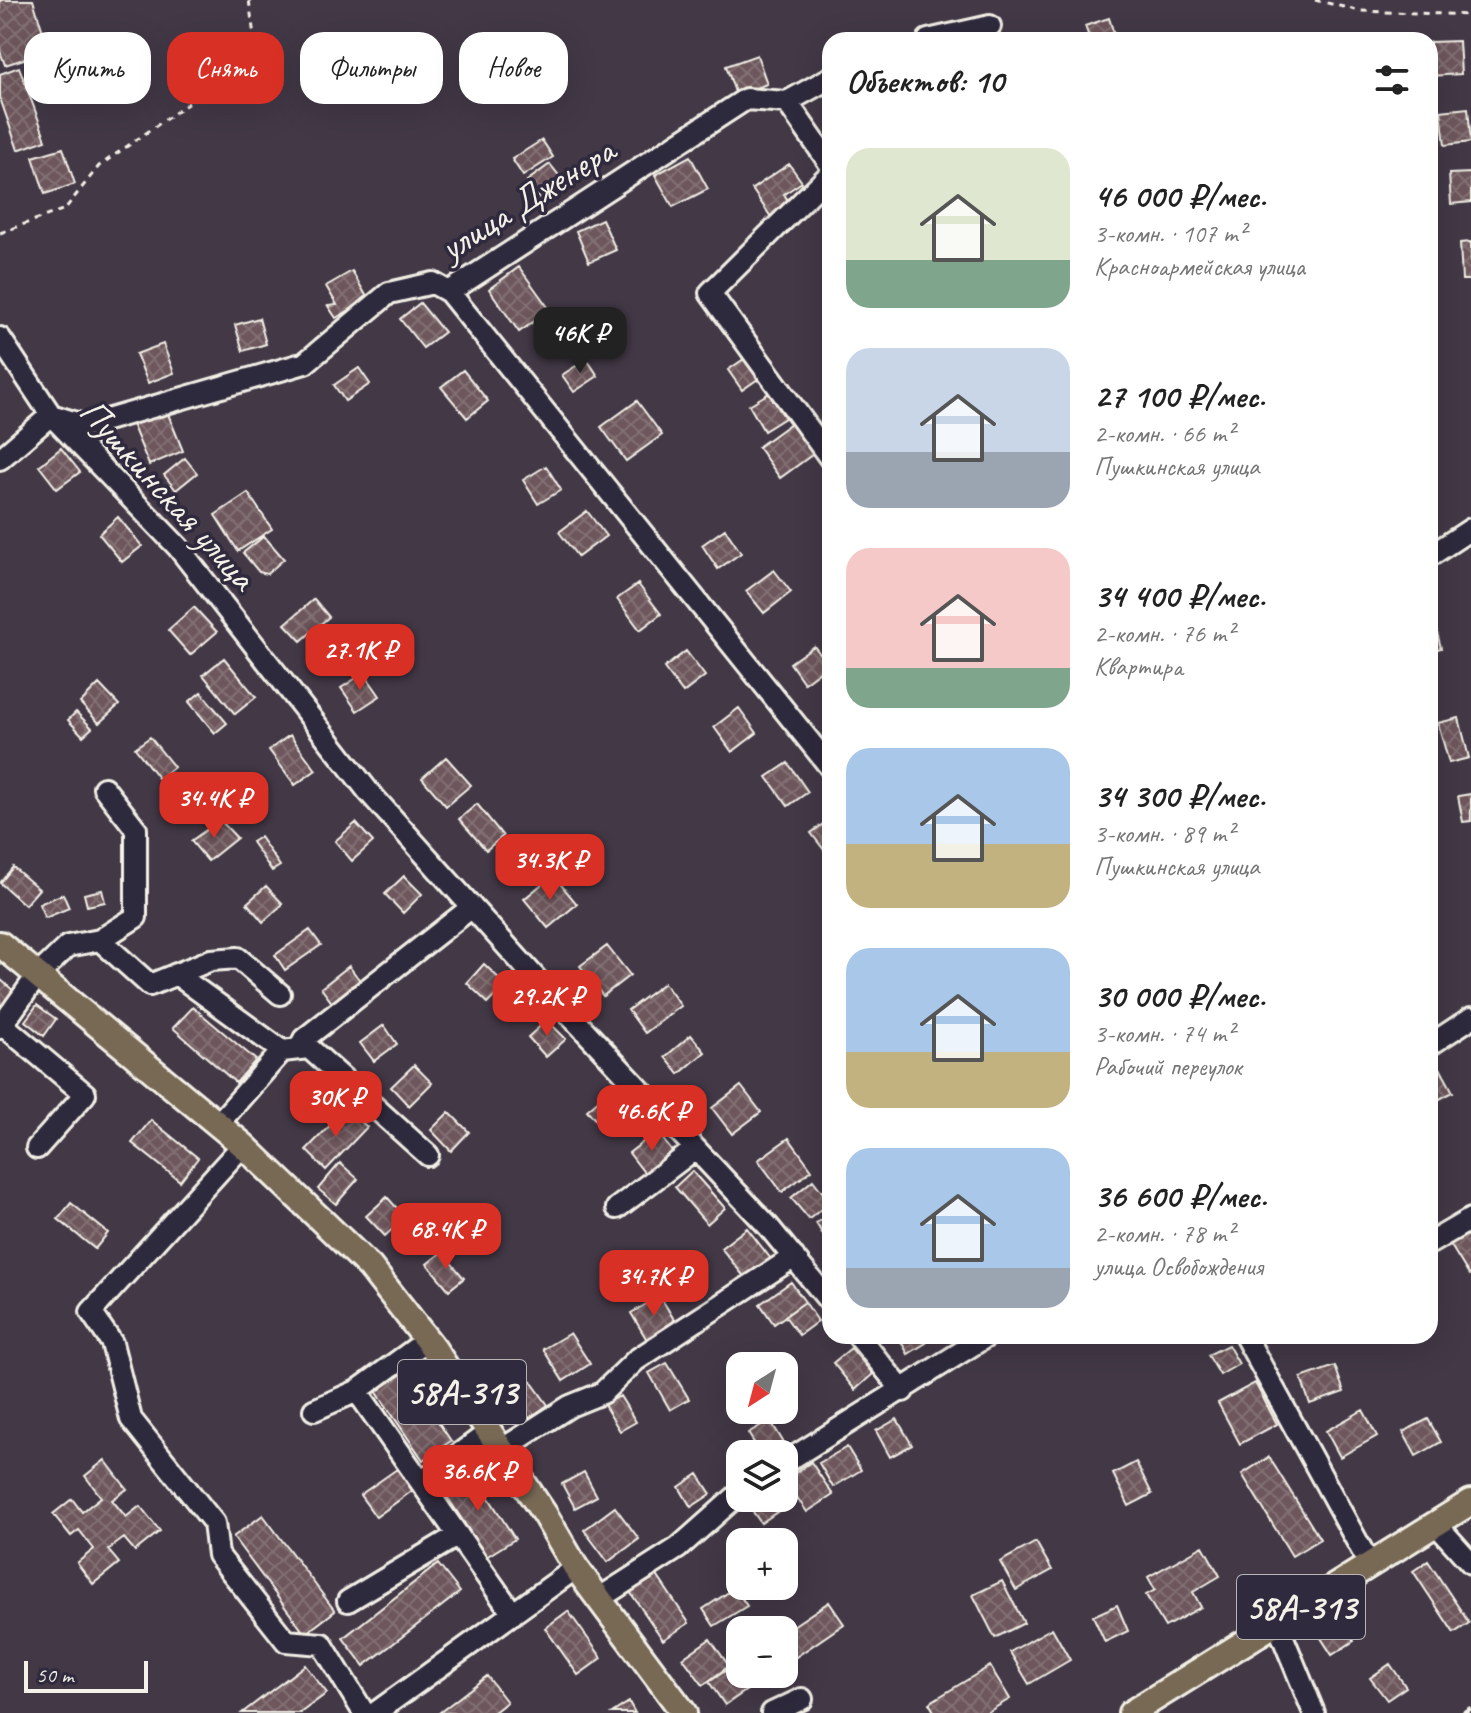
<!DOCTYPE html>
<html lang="ru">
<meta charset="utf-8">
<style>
:root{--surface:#fff;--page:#f2f2f2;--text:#222;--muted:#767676;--accent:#d93025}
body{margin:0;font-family:Caveat,sans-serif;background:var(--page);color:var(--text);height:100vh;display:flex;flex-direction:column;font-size:30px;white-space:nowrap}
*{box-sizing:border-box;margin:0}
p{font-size:26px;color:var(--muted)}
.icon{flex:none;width:44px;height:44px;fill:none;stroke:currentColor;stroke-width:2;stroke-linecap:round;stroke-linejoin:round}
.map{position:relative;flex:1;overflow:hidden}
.panel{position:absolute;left:822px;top:32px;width:616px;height:1312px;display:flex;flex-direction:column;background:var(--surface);border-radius:24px;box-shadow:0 8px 32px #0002}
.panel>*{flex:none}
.guide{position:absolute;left:24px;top:32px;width:678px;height:72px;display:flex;gap:16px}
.needle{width:52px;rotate:216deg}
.fabs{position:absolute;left:726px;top:1352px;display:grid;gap:16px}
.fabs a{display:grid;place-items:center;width:72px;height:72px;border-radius:16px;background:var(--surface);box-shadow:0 8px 32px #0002;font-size:40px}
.scale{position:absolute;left:24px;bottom:20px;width:124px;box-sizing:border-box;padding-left:8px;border:4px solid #f4f1e8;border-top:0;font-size:22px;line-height:28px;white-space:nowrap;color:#f4f1e8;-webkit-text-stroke:6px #2f2a3d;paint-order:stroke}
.price{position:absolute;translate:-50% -68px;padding:0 18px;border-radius:16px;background:var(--accent);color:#fff;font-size:26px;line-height:52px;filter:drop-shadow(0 2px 4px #0008)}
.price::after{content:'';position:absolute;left:50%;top:48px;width:24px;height:18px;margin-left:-12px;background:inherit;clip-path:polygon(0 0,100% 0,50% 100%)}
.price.on{background:#222;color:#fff}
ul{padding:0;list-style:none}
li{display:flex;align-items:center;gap:24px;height:200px;padding:0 24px}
li span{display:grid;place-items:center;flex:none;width:224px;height:160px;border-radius:24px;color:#555}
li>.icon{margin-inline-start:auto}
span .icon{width:96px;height:96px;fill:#fffc;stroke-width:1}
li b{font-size:34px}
h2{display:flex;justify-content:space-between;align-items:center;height:96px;padding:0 24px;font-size:34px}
.chip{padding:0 28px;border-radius:24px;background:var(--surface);box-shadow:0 8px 32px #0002;font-size:28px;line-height:72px}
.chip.on{background:var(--accent);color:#fff}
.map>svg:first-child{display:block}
.building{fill:url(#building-cross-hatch);stroke:#f4f1e8;stroke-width:2}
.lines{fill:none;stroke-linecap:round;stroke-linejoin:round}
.minor-casing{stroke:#f4f1e8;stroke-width:26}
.major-casing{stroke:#f4f1e8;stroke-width:30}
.path{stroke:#f4f1e8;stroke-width:3;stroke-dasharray:6 6;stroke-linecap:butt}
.minor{stroke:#2f2a3d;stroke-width:20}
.major{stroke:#786954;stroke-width:24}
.rail{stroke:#f4f1e8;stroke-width:5;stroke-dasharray:12 6;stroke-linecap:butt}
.labels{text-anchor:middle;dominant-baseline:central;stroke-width:7;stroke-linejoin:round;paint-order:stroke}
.shield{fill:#2f2a3d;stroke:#b9b5b5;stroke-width:2}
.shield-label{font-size:36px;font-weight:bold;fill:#f4f1e8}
.street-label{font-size:38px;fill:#f4f1e8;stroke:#2f2a3d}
</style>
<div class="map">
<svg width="1471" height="1713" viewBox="0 0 1471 1713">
<defs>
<pattern id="building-cross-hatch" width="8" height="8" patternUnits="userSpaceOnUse" patternTransform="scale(2)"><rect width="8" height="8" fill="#6d575b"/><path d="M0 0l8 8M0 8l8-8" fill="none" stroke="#827073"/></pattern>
</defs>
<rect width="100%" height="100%" fill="#423846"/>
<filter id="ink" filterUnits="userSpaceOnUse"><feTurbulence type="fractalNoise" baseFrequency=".0125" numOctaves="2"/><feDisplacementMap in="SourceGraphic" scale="16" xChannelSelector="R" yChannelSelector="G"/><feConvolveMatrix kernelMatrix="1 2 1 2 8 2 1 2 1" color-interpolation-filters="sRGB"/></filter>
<g filter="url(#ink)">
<path class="building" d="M0 0H33L49 51 5 65 0 51Z
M1109 18 1116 40H1090L1085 26Z
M1459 41 1461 74 1430 76V42Z
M757 55 767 84 736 95 726 66Z
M19 67 46 140 18 150 0 98V74Z
M1468 108 1471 142 1445 145 1441 111Z
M542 140 553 157 523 176 512 159Z
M63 148 75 184 45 194 33 157Z
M690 156 708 189 673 207 655 175Z
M550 164 568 187 544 205 527 181Z
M789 164 802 182 784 194 790 204 771 217 752 189Z
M1471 173V202L1451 204 1449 174Z
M602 219 616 250 589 262 576 231Z
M1471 242V280H1462L1460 243Z
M519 267 550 310 519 332 489 289Z
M352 271 368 299 336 318 328 306 337 305 326 286Z
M420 303 444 332 423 348 400 319Z
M259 318 266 344 243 351 235 325Z
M163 344 174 373 148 383 136 354Z
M587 359 598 376 574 392 562 375Z
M744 359 758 379 742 390 728 370Z
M359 368 370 384 345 401 334 385Z
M463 370 488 401 467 418 441 387Z
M769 393 785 418 764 431 749 405Z
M637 401 662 435 626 461 601 427Z
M166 409 183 451 149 465 132 424Z
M794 421 816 452 780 478 758 447Z
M61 448 80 472 57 489 39 466Z
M185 458 197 473 176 490 164 475Z
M546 466 561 490 538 504 523 480Z
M248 493 272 529 238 551 215 515Z
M587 511 606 536 578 557 559 532Z
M118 517 142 546 122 562 99 534Z
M725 529 741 553 718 569 702 545Z
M264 536 284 559 267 574 259 572 243 553Z
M774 570 791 592 764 613 746 591Z
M638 584 661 614 640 630 617 599Z
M314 599 329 617 301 641 285 624Z
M1430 606 1441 648 1430 651Z
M194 607 217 632 190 655 168 630Z
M814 646 828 665 804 683 790 663Z
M686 651 705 676 683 693 664 668Z
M224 658 256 697 235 714 203 675Z
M364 673 380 696 357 711 341 688Z
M99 684 119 705 99 723 80 703Z
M201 692 227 723 215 733 189 702Z
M739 708 757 733 732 752 714 727Z
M76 712 92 728 83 736 68 720Z
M1459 718 1469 758 1449 763 1438 723Z
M290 735 316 770 295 785 269 750Z
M150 737 174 767 159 779 135 748Z
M446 757 471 785 446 806 422 778Z
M788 763 808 792 788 806 767 777Z
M1471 794V821L1463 822 1458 796Z
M477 804 503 836 486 850 459 819Z
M830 819V854L828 855 811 833Z
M220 820 237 838 208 861 191 841Z
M356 823 373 842 352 861 335 841Z
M260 837 280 866 272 871 252 842Z
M13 867 39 889 25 905 0 883Z
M553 875 577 904 548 928 524 899Z
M404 876 422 894 403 913 385 894Z
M266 886 283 904 263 922 247 903Z
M102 890 105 902 87 906 84 894Z
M63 894 69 908 45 918 39 904Z
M310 930 321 945 285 970 275 955Z
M607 946 630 975 603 996 580 966Z
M484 964 506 985 488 1003 467 983Z
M349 966 364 986 336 1008 321 988Z
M0 979 15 992 0 1010Z
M664 983 681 1006 645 1033 628 1010Z
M37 1005 56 1019 44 1036 25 1021Z
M193 1007 256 1060 236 1083 173 1028Z
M547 1020 566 1039 546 1057 528 1037Z
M384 1025 397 1044 374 1061 360 1043Z
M691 1035 705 1052 679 1074 665 1057Z
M414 1065 432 1083 409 1106 391 1087Z
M1440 1068 1453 1092 1430 1104V1074Z
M741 1086 761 1112 732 1134 712 1108Z
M613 1088 630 1109 604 1130 587 1110Z
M347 1108 367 1127 326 1170 306 1150Z
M449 1112 469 1132 451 1151 431 1130Z
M151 1120 198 1158 180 1181 132 1143Z
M657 1131 674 1154 646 1175 629 1153Z
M789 1138 812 1170 782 1192 758 1160Z
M340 1163 358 1179 336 1204 318 1189Z
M692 1171 725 1208 707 1224 675 1187Z
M813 1180 830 1202 809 1219 791 1198Z
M387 1197 405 1217 385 1236 366 1216Z
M71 1203 108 1233 95 1249 58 1219Z
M830 1215V1241L828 1243 816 1223Z
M747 1228 771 1259 746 1279 721 1248Z
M1471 1231V1274L1469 1275 1450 1244Z
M442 1252 464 1278 449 1290 427 1264Z
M791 1282 805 1302 774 1324 760 1304Z
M660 1296 676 1323 647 1340 631 1313Z
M805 1302 818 1321 799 1335 785 1316Z
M570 1333 590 1364 563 1381 543 1349Z
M898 1336H922L926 1343 908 1354Z
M1228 1345 1239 1364 1220 1375 1208 1355Z
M851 1348 873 1374 855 1390 833 1363Z
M667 1363 689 1399 670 1410 649 1373Z
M1335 1366 1344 1392 1310 1404 1301 1378Z
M405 1372 451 1441 423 1460 376 1391Z
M530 1380 548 1405 519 1425 502 1399Z
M1255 1383 1277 1424 1240 1444 1218 1403Z
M620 1396 636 1422 620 1431 604 1405Z
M1363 1410 1377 1436 1340 1457 1326 1431Z
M897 1419 912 1445 890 1457 876 1431Z
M1428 1419 1441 1442 1416 1456 1403 1432Z
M770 1420 784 1443 761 1454 748 1433Z
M847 1447 861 1470 833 1487 819 1463Z
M1269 1457 1320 1539 1292 1556 1242 1474Z
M105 1460 127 1489 112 1500 126 1517 140 1506 160 1531 135 1551 124 1538 108 1550 119 1563 93 1584 77 1563 94 1549 79 1530 71 1536 53 1514 72 1499 82 1512 101 1497 85 1476Z
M811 1462 833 1495 807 1512 785 1480Z
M1136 1462 1152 1494 1129 1506 1113 1474Z
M470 1468 515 1539 486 1557 441 1487Z
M397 1469 413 1490 376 1517 360 1495Z
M584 1472 597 1496 575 1508 562 1484Z
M698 1474 711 1494 691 1507 679 1487Z
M759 1498H772L780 1510 761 1523 748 1505Z
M615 1507 639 1539 608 1562 584 1530Z
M263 1515 335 1611 305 1634 233 1537Z
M1036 1542 1052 1570 1016 1590 1000 1562Z
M1203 1546 1220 1576 1193 1592 1201 1607 1165 1627 1146 1595 1155 1590 1148 1577Z
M1428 1561 1469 1623 1454 1633 1413 1571Z
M438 1564 460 1592 364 1666 343 1638Z
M654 1571 689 1623 663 1640 628 1589Z
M1002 1581 1024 1623 995 1638 973 1595Z
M735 1588 747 1606 714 1626 703 1609Z
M829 1602 844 1624 784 1665V1632Z
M1117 1605 1128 1631 1105 1642 1093 1616Z
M568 1611 602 1658 578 1675 545 1628Z
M1336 1613 1354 1641 1332 1655 1314 1627Z
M1052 1628 1070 1660 1029 1684 1010 1652Z
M710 1639 729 1666 703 1685 683 1658Z
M740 1661V1674H770L725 1705 709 1682Z
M1390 1664 1406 1687 1387 1700 1370 1678Z
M305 1665 327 1693 300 1713H242Z
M990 1666 1010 1699 986 1713H935L929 1703Z
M487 1676 507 1702 493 1713H439Z
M629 1702 635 1713H612Z"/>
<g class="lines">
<defs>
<path id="minor" d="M928 40 990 26
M787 102 830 164
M830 174 710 293 830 458
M449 292 830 767
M0 338 51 415 178 547 368 791 539 982 768 1226 830 1302
M0 459 51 415 86 426 305 363 389 293 433 283 449 292 746 99 787 102 830 78
M1430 556 1471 529
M100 940 136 917V829L104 788
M176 974 282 1051
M3 1025 85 1094 37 1148
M0 1028 37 976 68 946 100 940 150 985 211 960 238 958 280 994
M1430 1045 1471 1018
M299 1049 304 1039 472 907
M217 1125 282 1051 309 1048 428 1155
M243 1145 91 1312 112 1343 131 1419 214 1523 218 1555 286 1641 322 1644 364 1713
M617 1208 695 1149
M1430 1243 1471 1219
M858 1336 903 1391
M1245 1336 1370 1565
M357 1391 513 1614
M314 1410 357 1391 427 1340
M501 1450 570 1406 602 1393 636 1360 794 1257
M784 1463 987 1336
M421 1482 489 1432
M1436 1524 1471 1563
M600 1598 678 1548 740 1493
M348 1601 458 1535
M1277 1623 1314 1713
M375 1713 576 1568
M772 1713 802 1699"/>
<path id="major" d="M0 944 243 1145 370 1267 434 1349 545 1515 576 1568 684 1713
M1131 1713 1471 1502"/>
</defs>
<use href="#minor" class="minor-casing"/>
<use href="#major" class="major-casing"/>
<path class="path" d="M1315 0 1360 11 1471 15
M0 233 65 209 99 166 206 91 255 43 249 0"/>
<use href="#minor" class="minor"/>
<use href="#major" class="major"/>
<path class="rail" d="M1463 1713 1471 1708"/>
</g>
</g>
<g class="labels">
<g class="shield">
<rect x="398" y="1360" width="128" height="64" rx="6"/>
<rect x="1237" y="1575" width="128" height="64" rx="6"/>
</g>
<g class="shield-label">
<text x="462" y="1392">58А-313</text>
<text x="1301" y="1607">58А-313</text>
</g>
<g class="street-label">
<text transform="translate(527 199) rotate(-32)">улица Дженера</text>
<text transform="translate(168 494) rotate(48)">Пушкинская улица</text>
</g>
</g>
</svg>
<div class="fabs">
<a><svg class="needle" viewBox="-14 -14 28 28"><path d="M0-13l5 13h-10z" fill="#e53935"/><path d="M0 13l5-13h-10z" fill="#767676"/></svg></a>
<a><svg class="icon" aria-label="layers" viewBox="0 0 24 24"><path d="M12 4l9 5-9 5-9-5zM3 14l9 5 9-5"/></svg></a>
<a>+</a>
<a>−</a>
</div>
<div class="scale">50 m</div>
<b class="price on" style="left:580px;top:375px">46K ₽</b>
<b class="price" style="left:360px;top:692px">27.1K ₽</b>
<b class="price" style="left:214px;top:840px">34.4K ₽</b>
<b class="price" style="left:550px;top:902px">34.3K ₽</b>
<b class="price" style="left:547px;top:1038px">29.2K ₽</b>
<b class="price" style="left:336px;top:1139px">30K ₽</b>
<b class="price" style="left:652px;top:1153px">46.6K ₽</b>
<b class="price" style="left:446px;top:1271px">68.4K ₽</b>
<b class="price" style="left:654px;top:1318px">34.7K ₽</b>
<b class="price" style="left:478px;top:1513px">36.6K ₽</b>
<div class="guide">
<a class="chip">Купить</a>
<a class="chip on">Снять</a>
<a class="chip">Фильтры</a>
<a class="chip">Новое</a>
</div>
<section class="panel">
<h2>Объектов: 10<svg class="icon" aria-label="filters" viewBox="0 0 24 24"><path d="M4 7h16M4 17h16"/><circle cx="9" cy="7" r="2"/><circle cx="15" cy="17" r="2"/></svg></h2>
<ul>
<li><span style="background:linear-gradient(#dfe7d0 70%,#7fa58c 0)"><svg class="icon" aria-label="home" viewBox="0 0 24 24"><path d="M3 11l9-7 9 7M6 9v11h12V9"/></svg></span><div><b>46 000 ₽/мес.</b><p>3-комн. · 107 m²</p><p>Красноармейская улица</p></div></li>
<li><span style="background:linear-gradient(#c9d6e8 65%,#9aa5b1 0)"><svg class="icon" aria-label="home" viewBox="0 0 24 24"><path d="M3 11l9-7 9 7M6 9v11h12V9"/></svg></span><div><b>27 100 ₽/мес.</b><p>2-комн. · 66 m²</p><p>Пушкинская улица</p></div></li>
<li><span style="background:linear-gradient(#f6c9c9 75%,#7fa58c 0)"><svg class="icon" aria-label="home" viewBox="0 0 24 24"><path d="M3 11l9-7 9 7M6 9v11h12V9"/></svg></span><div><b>34 400 ₽/мес.</b><p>2-комн. · 76 m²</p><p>Квартира</p></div></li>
<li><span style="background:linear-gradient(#a9c7e8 60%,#c2b280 0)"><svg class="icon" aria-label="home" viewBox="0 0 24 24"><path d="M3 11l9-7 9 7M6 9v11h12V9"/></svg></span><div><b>34 300 ₽/мес.</b><p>3-комн. · 89 m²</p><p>Пушкинская улица</p></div></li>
<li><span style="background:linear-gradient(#a9c7e8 65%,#c2b280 0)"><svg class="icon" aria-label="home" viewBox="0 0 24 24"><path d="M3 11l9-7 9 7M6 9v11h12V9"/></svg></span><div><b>30 000 ₽/мес.</b><p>3-комн. · 74 m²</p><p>Рабочий переулок</p></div></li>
<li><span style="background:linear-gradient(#a9c7e8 75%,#9aa5b1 0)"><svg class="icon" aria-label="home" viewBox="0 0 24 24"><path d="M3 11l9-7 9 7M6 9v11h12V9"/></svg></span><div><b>36 600 ₽/мес.</b><p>2-комн. · 78 m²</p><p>улица Освобождения</p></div></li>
</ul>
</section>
</div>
